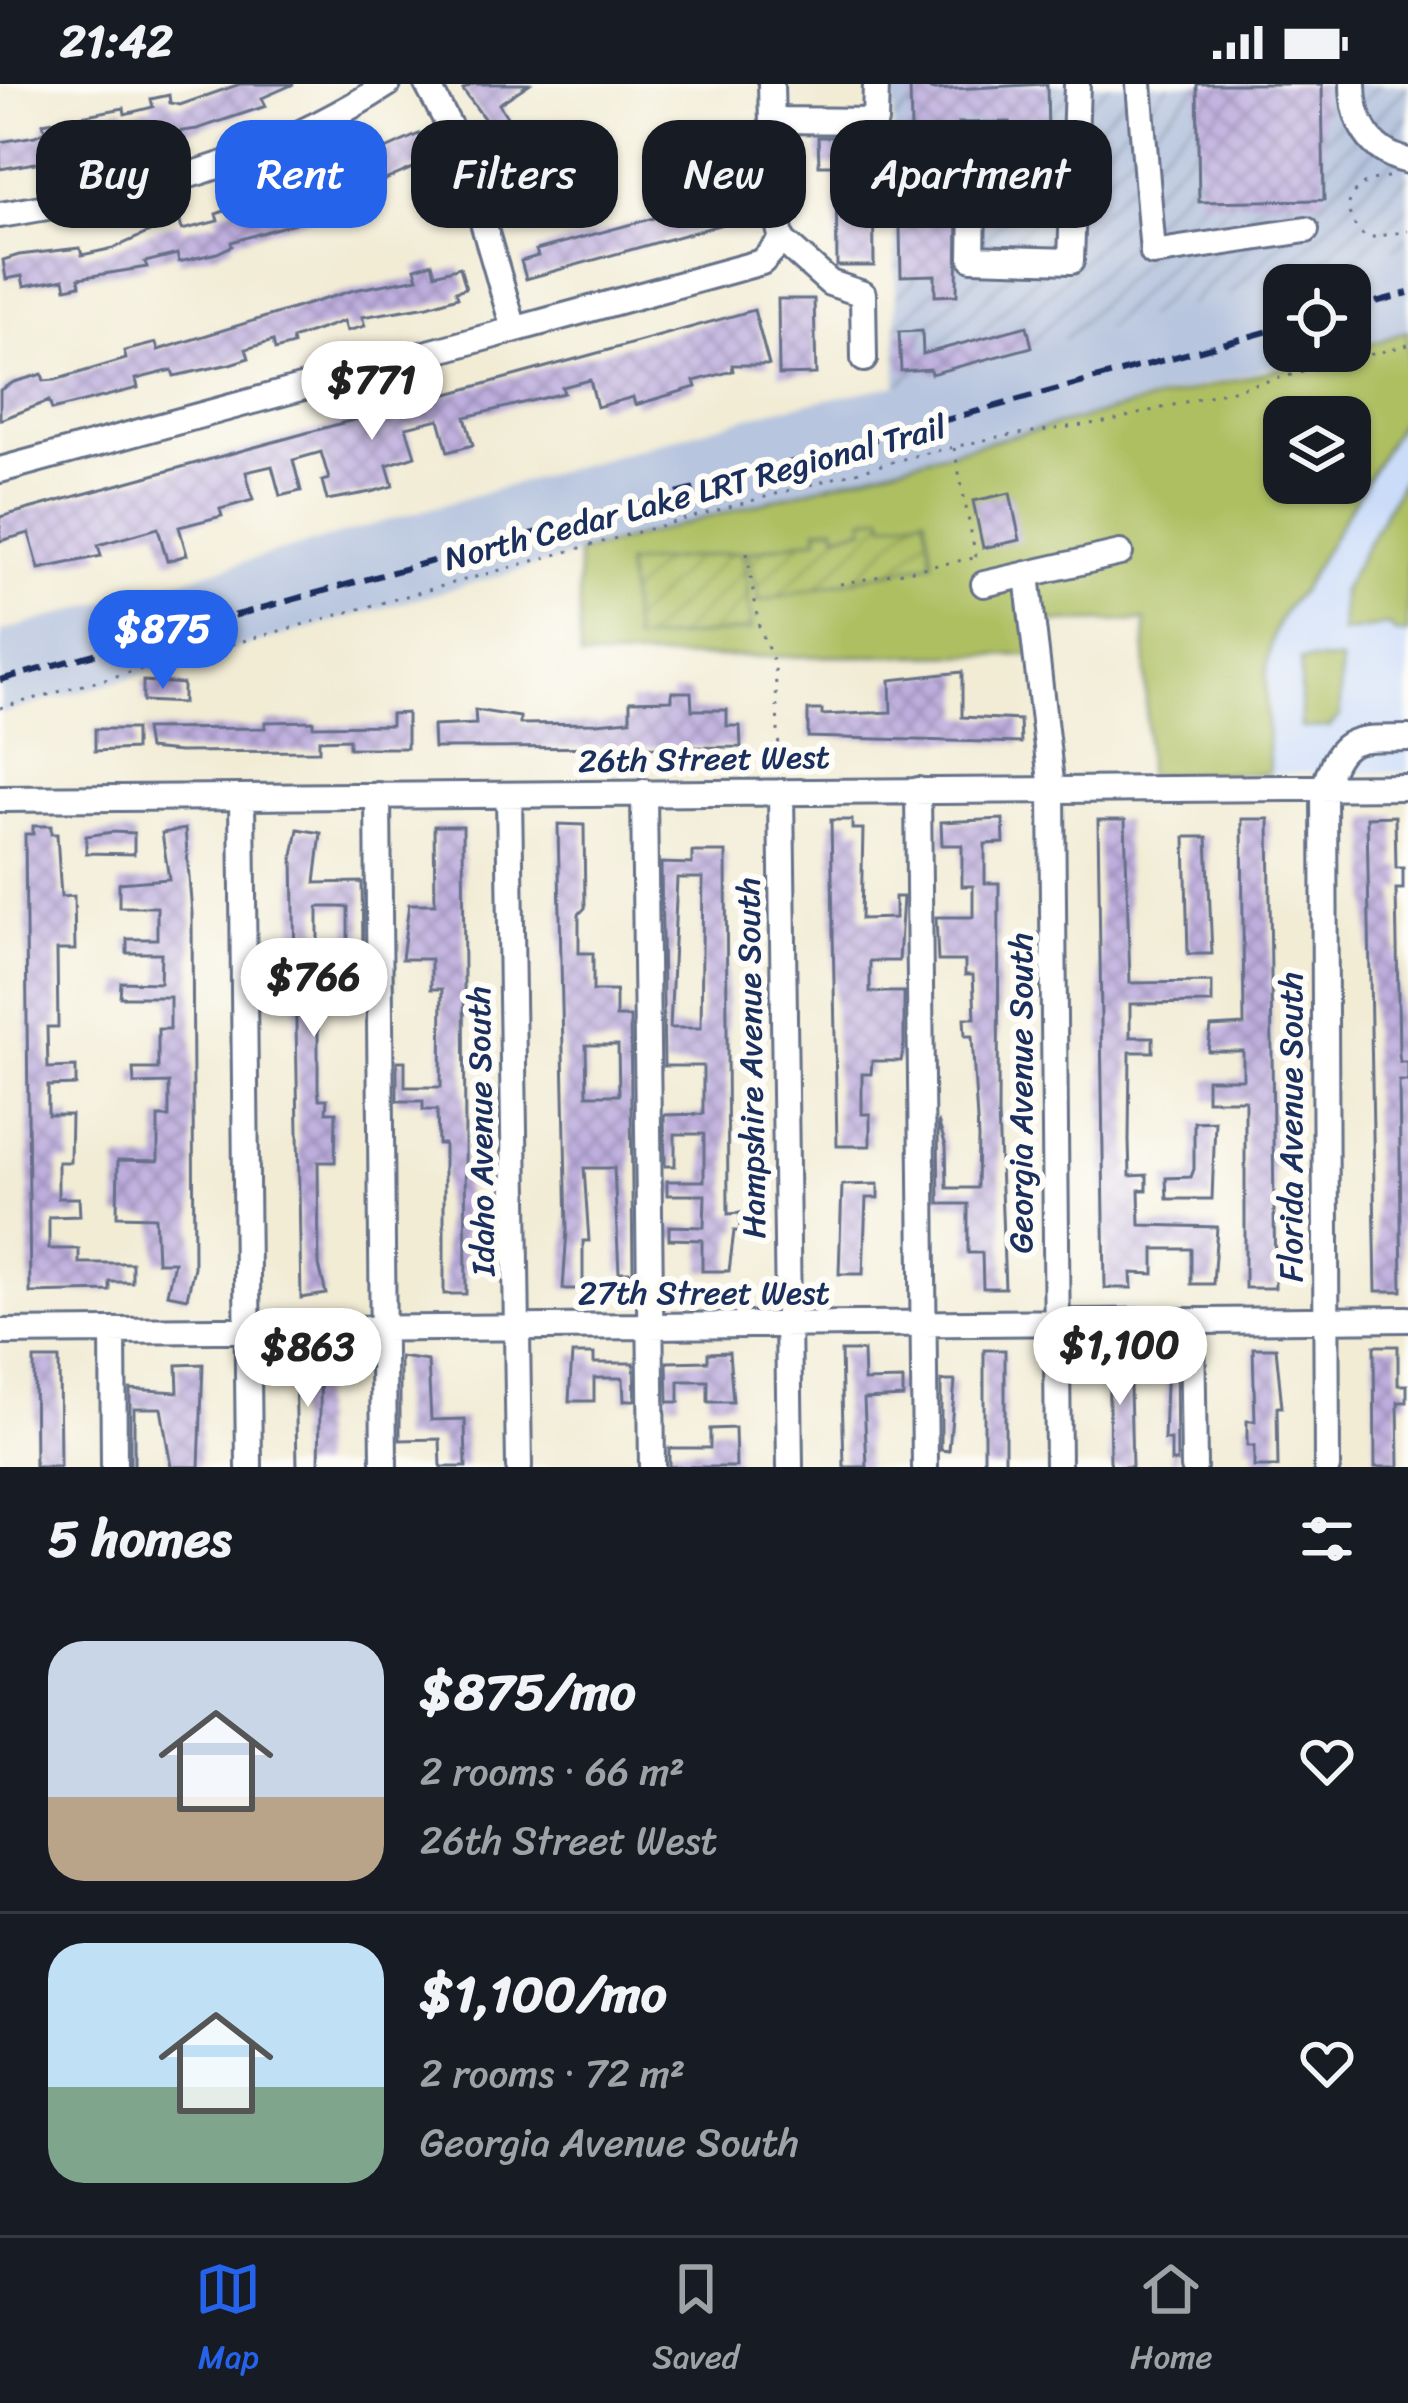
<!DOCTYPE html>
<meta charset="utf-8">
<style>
:root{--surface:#171b24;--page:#242831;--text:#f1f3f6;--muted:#9ea1a6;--line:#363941;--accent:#2563eb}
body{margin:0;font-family:Sriracha,sans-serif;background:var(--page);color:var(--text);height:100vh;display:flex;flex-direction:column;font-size:45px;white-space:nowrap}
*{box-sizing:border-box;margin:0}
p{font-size:39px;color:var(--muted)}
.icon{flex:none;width:66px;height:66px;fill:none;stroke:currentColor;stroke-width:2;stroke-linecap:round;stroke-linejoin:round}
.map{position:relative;height:1383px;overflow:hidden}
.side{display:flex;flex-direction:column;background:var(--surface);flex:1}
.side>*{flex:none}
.banner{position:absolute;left:36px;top:36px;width:1338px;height:108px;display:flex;gap:24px}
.buttons{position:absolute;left:1263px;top:180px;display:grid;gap:24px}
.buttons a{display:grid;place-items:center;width:108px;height:108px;border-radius:24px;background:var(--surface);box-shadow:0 3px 9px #0004;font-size:60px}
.price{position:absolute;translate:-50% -102px;padding:0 27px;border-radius:42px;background:#fff;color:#222;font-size:39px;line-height:78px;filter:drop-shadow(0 3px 6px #0008)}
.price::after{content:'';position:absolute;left:50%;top:72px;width:36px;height:27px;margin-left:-18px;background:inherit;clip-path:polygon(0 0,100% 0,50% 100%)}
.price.selected{background:var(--accent);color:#fff}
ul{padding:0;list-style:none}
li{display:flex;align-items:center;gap:36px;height:300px;padding:0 48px}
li+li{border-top:3px solid var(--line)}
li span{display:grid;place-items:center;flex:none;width:336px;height:240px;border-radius:36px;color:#555}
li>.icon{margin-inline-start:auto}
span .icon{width:144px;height:144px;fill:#fffc;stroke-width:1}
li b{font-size:51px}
h2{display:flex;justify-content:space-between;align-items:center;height:144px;padding:0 48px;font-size:51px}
.pill{padding:0 42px;border-radius:36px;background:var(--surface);box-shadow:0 3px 9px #0004;font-size:42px;line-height:108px}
.pill.selected{background:var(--accent);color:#fff}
.status{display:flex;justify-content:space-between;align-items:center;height:84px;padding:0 60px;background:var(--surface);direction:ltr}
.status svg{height:33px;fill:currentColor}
.menu{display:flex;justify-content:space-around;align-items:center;height:168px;border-top:3px solid var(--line);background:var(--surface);font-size:33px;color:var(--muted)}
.menu a{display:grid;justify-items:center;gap:6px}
.menu .selected{color:var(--accent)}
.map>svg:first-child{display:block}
.built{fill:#cbdcf9}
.industrial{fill:url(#industrial-furrows)}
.railway{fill:#b7c5de}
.park{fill:#aebf62;stroke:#647760;stroke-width:3;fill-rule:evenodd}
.garden{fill:url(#garden-furrows);stroke:#647760;stroke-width:3}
.building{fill:url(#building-cross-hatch);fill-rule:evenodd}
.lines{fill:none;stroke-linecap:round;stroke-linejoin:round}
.minor-casing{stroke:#667188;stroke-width:30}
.path{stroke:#667188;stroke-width:3;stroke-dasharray:3 9;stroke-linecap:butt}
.minor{stroke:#fff;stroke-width:24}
.rail{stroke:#1b2f5e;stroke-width:6;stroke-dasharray:18 9;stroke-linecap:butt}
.labels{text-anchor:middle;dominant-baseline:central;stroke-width:12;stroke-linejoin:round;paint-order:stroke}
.street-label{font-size:33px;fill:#1b2f5e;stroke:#fdfcf7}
</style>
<div class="status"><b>21:42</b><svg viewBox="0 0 49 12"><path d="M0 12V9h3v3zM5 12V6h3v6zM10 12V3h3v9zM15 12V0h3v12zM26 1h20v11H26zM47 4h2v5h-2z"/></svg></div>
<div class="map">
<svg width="1408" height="1383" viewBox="0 0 1408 1383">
<defs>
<pattern id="industrial-furrows" width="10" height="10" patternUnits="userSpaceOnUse" patternTransform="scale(3)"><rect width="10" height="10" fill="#b7c5de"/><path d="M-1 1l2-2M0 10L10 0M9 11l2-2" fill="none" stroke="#94a0b7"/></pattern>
<pattern id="garden-furrows" width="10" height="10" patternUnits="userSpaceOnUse" patternTransform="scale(3)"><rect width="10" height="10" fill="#aebf62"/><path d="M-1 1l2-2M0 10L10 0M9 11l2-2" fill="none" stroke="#8d9c54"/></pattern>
<pattern id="building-cross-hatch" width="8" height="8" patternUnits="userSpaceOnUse" patternTransform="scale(3)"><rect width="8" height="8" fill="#beaede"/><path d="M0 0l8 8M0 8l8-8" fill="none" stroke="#9a8eb7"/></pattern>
</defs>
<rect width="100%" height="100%" fill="#fdfcf7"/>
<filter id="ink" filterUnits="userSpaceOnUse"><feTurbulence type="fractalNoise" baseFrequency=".00833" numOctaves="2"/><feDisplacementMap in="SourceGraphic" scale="24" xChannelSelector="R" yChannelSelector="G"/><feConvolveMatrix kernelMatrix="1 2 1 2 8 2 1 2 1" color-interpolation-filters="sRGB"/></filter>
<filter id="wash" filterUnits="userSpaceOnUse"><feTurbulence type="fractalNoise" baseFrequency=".004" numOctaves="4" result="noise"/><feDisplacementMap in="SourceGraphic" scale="48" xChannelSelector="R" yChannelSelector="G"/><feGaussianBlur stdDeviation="2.7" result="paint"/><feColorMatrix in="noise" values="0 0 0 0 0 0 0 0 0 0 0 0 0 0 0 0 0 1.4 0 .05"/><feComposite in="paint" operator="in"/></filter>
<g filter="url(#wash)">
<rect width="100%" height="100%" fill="#f2ecd5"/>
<path class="built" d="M1408 326V688L1269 689V560L1284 522 1301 507Z"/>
<path class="industrial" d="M893 0H1408V163L897 301Z"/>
<path class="railway" d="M1408 163V247L1350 263V201H1284V267H1334L936 371 0 630V548L773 326 897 301Z"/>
<path class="park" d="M1408 247V326L1301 507C1252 550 1269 630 1269 689L1147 691 1145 537 1028 538 1032 571 580 574 578 469 936 371 1350 267ZM1284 333H1350V399H1284Z
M1408 386V549H1396L1388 541 1342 549V507Z
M1301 576 1341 577 1340 631 1329 643 1301 644Z"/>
<path class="garden" d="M883 431 885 440 925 432 933 478 760 517 748 468 818 454 817 445 835 442 837 450 865 444 864 435Z
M743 468 752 546 634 557 626 480Z"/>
<g id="blocks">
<path class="building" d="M240 0H294L262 14 266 22 197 45 108 58 110 67 90 71 88 61 58 67 59 75 0 85V58L35 52 45 47 43 39 124 24 125 30 153 23 151 15 169 11 170 19 180 21Z
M473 0H529L499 20 510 38 494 48 463 6Z
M910 0 935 6 1047 0 1048 52H1010V38L959 39 957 211 935 212V191L901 192 898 47 911 46Z
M1197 0H1322L1324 116 1199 118Z
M419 50 431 76 376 100 380 109 368 114 371 122 353 130 349 123 231 158 232 162 217 169 179 178 177 170 145 178 147 183 79 194 80 201 66 204 64 195 24 202 22 192 6 195 3 176 19 171 80 164 82 171 114 164 161 143 180 138 182 146 218 137 216 130 290 104 293 114 328 102 323 92 343 83 346 92 378 78 375 70Z
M818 53H865L866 80H873L874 182H837L836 81H819Z
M734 112 741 135 526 195 521 177 538 172 536 166Z
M432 179 435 190 460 183 466 204 456 207 458 213 428 222 362 233 365 242 347 247 344 237 292 255 293 261 275 266 273 257 246 265 249 274 230 280 174 292 172 286 136 295 138 304 52 326 49 317 0 336V306L14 298 42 290 44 297 55 296 126 275 124 267 156 259 158 266 354 206 418 194 415 184Z
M778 215H814L816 290 779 291Z
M754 226 769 281H732L733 287 694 297 696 303 635 321 633 313 597 323 590 296 562 303 564 309 465 333 473 361 448 368 439 335 406 343 415 372 387 381 393 402 371 408 327 416 322 397 329 395 321 368 293 376 301 407 280 412 272 382 246 388 253 416 220 425 222 432 179 443 187 471 167 477 158 444 98 461 101 472 39 485 29 449 0 457V433Z
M1027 242 1032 263 931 290 930 285 901 287 899 248 922 247 923 270Z
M1010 409 1020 456 983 464 973 417Z
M962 588V633L1020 636 1021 659 808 653V626H822V631L891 628 890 596Z
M143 597 183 600V619L143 617Z
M672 608H691L692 626H727V642H740L741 663 434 664 433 642 476 640 475 626 520 633V640L597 639 630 636V617L672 616Z
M407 629V664H349V655L319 656V667L179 668 148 665 145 645 265 644V638L313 637V642L391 641V630Z
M95 645H135V665L95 667Z
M1395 732 1396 784H1403V805H1396L1399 970 1400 978H1408V997H1399L1402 1207H1376L1367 733Z
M1003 735 1004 759 985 760V799H999L998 1030 1005 1204H983L982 1169H968V1120H939L938 1037 946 1062 947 1104H977L978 1054 972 952H965L964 934H975L973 891H965V877H938L936 833H973V802H962V761H942L941 738Z
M1242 735H1269L1275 1204H1245V1016H1207V995H1243V967H1208L1211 943 1244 941Z
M831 736H852V745H863L861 835 895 834V813H903L899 877H870V908H904V961L901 977H872L871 990H862V1030H870V1062H837Z
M1098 736H1125L1130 899 1212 898V919L1130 920V953H1153V968H1130L1129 1057 1130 1092 1147 1091V1106H1139L1140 1141 1217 1143 1213 1200H1191V1165H1154V1190L1131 1189 1132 1204H1105Z
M558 740 584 741 585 824 579 830V869H593V907H616V933H630L633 1188H619L614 1084H584L589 1157H583V1205H563L567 1146ZM586 961H618L619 1011H587Z
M33 742H51V750H57L61 813 74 812 75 866H57L58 943H47L48 984 76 983V1001L48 1002V1031H71L70 1078H58V1114H79L80 1132 49 1133V1165H79V1179H132V1198H110V1207L30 1209 25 750H33Z
M434 742H463L466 1210H444V1060H438L437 1026H423V1017H397V977H405V1003H441L442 905H431V875H402L409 820H435Z
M185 745 192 829 194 1183 187 1214 167 1210 174 1178H157L155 1133 117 1132 118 1076 158 1077V1033H169V999L134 1000 133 985H158V945H170V913H120L121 898 160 899 161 869H127V855H157V823H119V799L169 795 162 749Z
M298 745 321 749 315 799 362 798 363 865H348V823H318V1004L319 1015H327L326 1028H336L335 1078H318L319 1181 326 1210 301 1214 293 772Z
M112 748 134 749V770L86 769V752Z
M1185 753H1207L1212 870H1188Z
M692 768H726L728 1130 740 1129V1147H734L729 1187H702V1156L669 1155V1142L704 1143 705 1111H667V1097H704V1050H675V1082H665L664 1031 703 1030V982H664L661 779 692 780ZM677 794H703L701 944H670Z
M1215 1037 1212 1115H1167L1166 1094 1191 1093 1194 1085V1038Z
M878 1100V1114H866L863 1190H839L842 1101Z
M1374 1262H1398V1301H1407V1318H1398L1399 1383H1375Z
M1108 1264H1129L1132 1383H1112L1110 1377Z
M1253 1264H1276L1282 1323H1277L1278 1383H1254V1362H1247V1337H1255Z
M984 1266H1005V1383H984Z
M841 1267H863L864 1297 903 1296V1313L864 1315 867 1383H844Z
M729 1268 733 1318H708V1297H679V1318H668L667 1278 708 1277V1269Z
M572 1270H594V1279H634L635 1316 624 1317 623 1294H594V1317H569Z
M321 1272 319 1383H297L295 1281 298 1273Z
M400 1273 428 1277 431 1336 465 1335 466 1383H441L440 1355 400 1356Z
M1167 1274H1176L1177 1378H1171V1356H1164Z
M34 1275H59L60 1383H35Z
M203 1280 199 1383H171L161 1324H134V1383H130V1305L178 1308 177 1281Z
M941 1297H955L949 1367 941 1366Z
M735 1344 736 1383H669V1364H710V1345Z"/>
</g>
</g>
<g filter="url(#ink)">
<use href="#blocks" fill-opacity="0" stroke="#667188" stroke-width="3"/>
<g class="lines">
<defs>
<path id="minor" d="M427 0 462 66 514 245
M771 0 774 123 782 156
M1077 0 1071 177 972 174 974 69 1078 68
M1139 0 1153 169 1306 146
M1353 0C1353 37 1369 68 1408 77
M772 36 875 37 876 0
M0 131C148 107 261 82 388 0
M782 156 830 199 863 210 864 275
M0 386 762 178 782 156
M1027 491 1052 706 1058 1383
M984 500 1120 469
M918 706 925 1383
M644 708 652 1383
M781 708 790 1383
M378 711 384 1383
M509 711 519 1383
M242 713 249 1383
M0 715 1408 703
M1192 1239 1194 1383
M113 1247 114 1383
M0 1248 1408 1235
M1327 1383 1324 704C1341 649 1355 655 1408 654"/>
</defs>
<use href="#minor" class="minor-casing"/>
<path class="path" d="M1388 93C1349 96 1334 128 1367 154L1408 147
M954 364 977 478
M747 469 759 542 775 582 780 688
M840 500 974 474
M0 624 914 372 998 353 1111 337 1408 261"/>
<use href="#minor" class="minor"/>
<path class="rail" d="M1350 225 1408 209
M0 596 1284 243"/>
</g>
</g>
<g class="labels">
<g class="street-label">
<text transform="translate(695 409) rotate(-15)">North Cedar Lake LRT Regional Trail</text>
<text transform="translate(704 675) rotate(-1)">26th Street West</text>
<text transform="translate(751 974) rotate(-91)">Hampshire Avenue South</text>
<text transform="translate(1021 1009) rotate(-90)">Georgia Avenue South</text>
<text transform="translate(1291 1043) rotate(-90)">Florida Avenue South</text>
<text transform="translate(481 1047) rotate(-91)">Idaho Avenue South</text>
<text x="704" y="1209">27th Street West</text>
</g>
</g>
</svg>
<div class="buttons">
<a><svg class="icon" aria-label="locate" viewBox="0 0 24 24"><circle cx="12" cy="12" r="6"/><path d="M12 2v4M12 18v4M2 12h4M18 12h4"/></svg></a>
<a><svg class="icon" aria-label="layers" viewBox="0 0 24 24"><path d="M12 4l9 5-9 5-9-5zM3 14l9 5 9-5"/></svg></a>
</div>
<b class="price" style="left:372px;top:359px">$771</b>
<b class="price selected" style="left:163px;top:608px">$875</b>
<b class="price" style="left:314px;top:956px">$766</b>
<b class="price" style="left:1120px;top:1324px">$1,100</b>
<b class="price" style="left:308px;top:1326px">$863</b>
<div class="banner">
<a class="pill">Buy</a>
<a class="pill selected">Rent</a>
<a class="pill">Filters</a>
<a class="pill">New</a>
<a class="pill">Apartment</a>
</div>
</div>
<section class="side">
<h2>5 homes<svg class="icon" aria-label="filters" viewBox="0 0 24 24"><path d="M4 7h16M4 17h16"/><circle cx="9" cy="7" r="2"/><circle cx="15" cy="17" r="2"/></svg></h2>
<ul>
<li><span style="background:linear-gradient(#c9d6e8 65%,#b9a48a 0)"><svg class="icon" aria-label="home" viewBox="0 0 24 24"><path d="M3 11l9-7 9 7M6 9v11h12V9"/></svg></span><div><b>$875/mo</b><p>2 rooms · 66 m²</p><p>26th Street West</p></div><svg class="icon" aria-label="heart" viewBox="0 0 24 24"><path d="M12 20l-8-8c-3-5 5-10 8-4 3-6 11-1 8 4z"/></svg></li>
<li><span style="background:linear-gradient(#bfe0f5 60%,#7fa58c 0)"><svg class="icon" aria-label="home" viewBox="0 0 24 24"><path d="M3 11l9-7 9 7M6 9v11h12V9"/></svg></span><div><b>$1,100/mo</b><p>2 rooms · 72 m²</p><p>Georgia Avenue South</p></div><svg class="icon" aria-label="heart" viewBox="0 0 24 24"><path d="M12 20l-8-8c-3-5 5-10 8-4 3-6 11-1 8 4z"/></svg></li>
</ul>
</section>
<nav class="menu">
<a class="selected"><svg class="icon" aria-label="map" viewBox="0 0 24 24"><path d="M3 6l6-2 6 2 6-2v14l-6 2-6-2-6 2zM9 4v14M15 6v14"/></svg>Map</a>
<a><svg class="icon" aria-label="saved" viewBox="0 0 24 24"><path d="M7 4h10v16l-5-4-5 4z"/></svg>Saved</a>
<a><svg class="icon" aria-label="home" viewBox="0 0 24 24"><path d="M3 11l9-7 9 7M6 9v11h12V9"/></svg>Home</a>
</nav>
